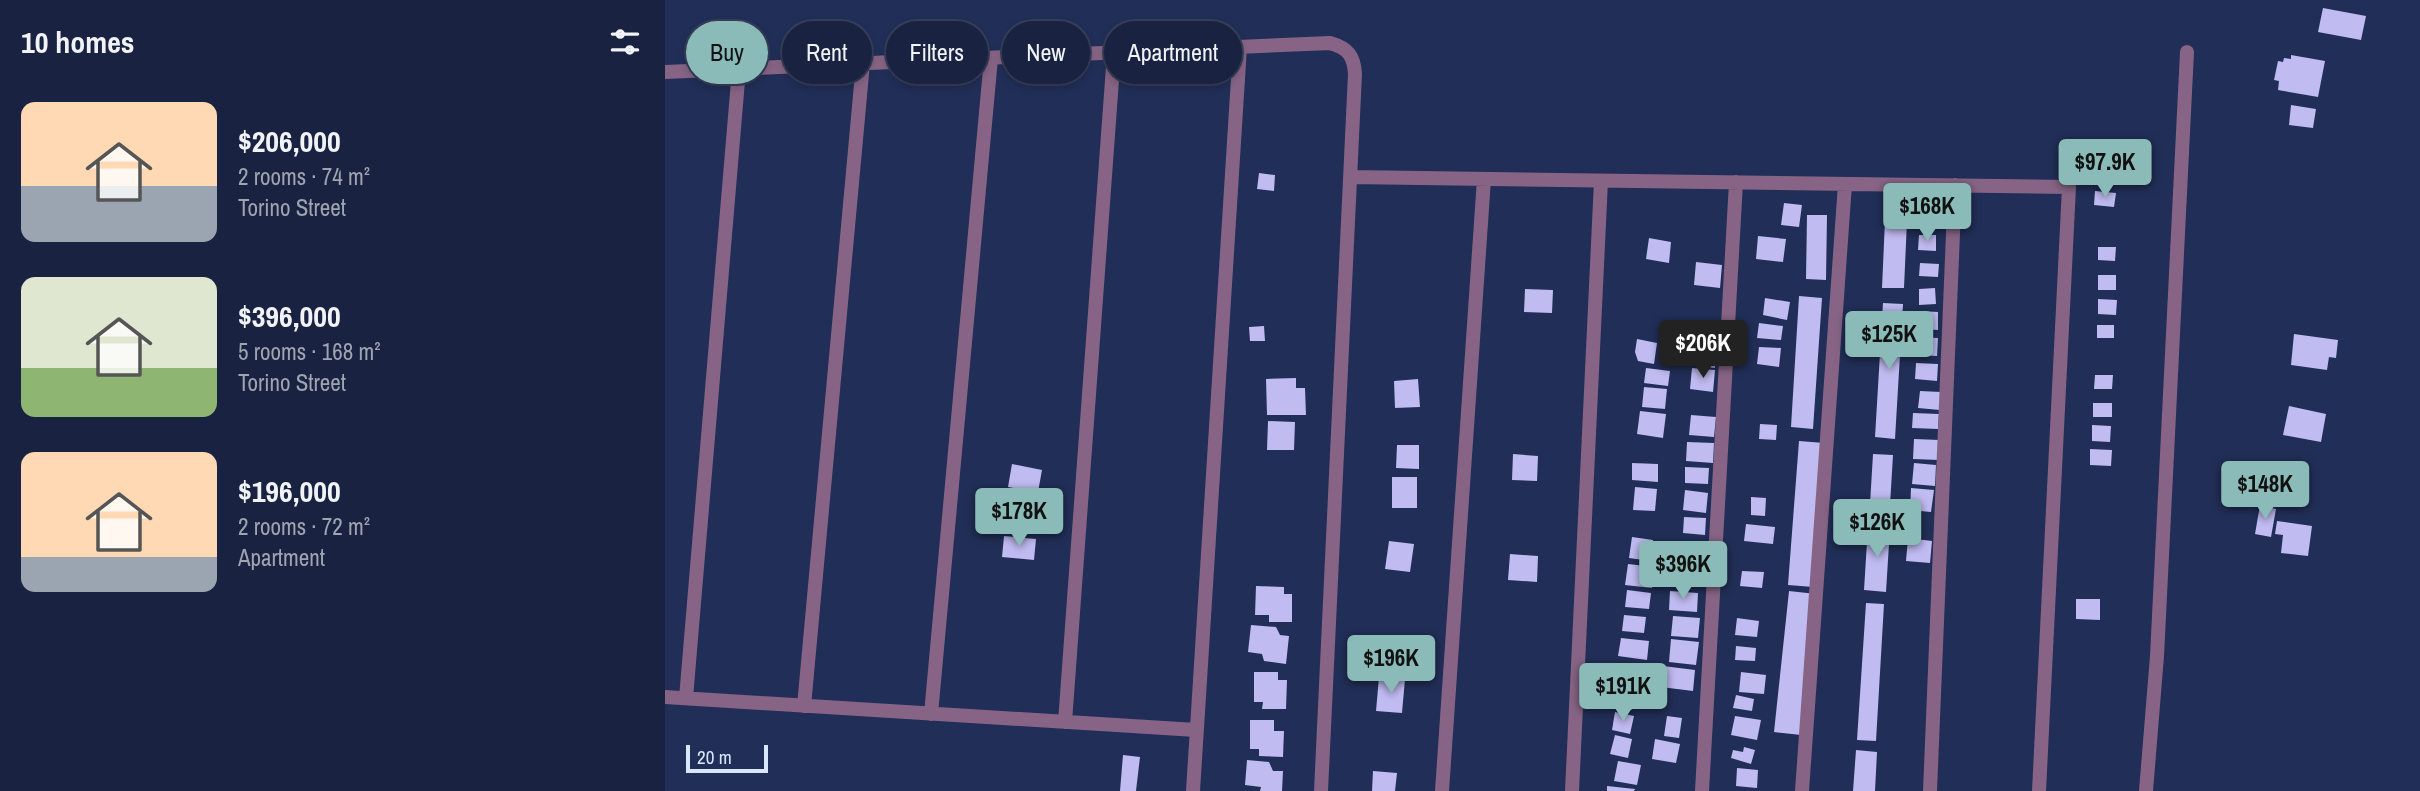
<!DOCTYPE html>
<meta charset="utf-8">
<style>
:root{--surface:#192241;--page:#222a48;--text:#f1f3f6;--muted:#9fa4b1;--line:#373f5a;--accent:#8bbbb9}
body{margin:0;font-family:"Archivo Narrow",sans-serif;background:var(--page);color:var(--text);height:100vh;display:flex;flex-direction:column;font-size:26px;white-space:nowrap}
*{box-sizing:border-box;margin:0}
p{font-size:23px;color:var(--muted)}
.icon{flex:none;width:38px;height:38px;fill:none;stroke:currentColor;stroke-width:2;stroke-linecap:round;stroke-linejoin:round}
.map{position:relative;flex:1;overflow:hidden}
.panel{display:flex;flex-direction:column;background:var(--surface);width:665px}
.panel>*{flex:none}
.top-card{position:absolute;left:21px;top:21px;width:665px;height:63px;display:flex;gap:14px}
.scale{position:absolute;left:21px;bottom:18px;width:82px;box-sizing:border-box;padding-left:7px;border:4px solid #dae5ff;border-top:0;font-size:19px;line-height:24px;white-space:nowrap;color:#dae5ff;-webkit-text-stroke:5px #212e57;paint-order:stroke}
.price{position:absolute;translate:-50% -60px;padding:0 16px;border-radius:7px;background:var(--accent);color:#111;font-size:23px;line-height:46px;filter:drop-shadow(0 2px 4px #0008)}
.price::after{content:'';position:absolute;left:50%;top:42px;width:21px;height:16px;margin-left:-10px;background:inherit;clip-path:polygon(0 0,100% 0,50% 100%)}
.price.current{background:#222;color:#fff}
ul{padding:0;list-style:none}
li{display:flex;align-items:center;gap:21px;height:175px;padding:0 21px}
li span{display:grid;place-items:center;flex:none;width:196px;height:140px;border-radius:14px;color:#555}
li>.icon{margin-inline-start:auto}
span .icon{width:84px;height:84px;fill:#fffc;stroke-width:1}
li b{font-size:30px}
h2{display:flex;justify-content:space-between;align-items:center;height:84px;padding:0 21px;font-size:30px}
.pill{padding:0 24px;border-radius:32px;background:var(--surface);box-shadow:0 4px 10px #0003,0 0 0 2px var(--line);font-size:24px;line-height:63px}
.pill.current{background:var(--accent);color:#111}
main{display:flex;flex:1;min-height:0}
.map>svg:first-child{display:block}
.building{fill:#c0bbf1}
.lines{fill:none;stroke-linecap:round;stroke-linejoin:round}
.minor{stroke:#876485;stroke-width:14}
</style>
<main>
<section class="panel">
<h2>10 homes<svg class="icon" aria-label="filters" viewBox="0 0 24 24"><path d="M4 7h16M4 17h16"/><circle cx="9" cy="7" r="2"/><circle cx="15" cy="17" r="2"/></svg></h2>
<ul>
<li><span style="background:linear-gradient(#ffd9b3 60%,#9aa5b1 0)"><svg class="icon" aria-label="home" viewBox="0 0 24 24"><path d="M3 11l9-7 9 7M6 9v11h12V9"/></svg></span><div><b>$206,000</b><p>2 rooms · 74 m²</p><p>Torino Street</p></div></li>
<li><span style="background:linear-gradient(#dfe7d0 65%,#8fb573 0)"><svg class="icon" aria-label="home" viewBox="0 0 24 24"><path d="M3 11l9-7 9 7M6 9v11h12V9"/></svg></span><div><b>$396,000</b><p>5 rooms · 168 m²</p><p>Torino Street</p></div></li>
<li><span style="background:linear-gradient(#ffd9b3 75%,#9aa5b1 0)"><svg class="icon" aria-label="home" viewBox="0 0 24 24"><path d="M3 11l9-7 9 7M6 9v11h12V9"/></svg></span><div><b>$196,000</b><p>2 rooms · 72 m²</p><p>Apartment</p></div></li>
</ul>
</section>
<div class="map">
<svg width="1755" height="791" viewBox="0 0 1755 791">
<rect width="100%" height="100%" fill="#212e57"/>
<path class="building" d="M1658 8 1701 16 1696 40 1653 32Z
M1626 55 1660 61 1653 97 1613 90 1614 81 1609 80 1613 61 1618 62 1619 58 1626 59Z
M1626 105 1651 109 1648 128 1624 125Z
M1434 159 1452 162 1449 179 1431 176Z
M594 173 610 175 609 191 592 189Z
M1430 191 1451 193 1449 207 1429 205Z
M1119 203 1137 205 1134 227 1116 225Z
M1142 215H1162L1161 280 1141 279Z
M1220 220 1242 221 1239 288H1217Z
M1254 235H1271V251L1253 250Z
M1093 236 1121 239 1118 262 1091 259Z
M984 238 1006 242 1004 263 981 259Z
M1433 247H1451L1450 261 1433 260Z
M1031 262 1057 265 1055 288 1029 285Z
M1255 263 1274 264 1273 277 1254 276Z
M1433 275H1451V290H1433Z
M1270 288 1271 304 1254 305V289Z
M860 289 888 290 887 313 859 312Z
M1134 296 1157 298 1148 429 1126 427Z
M1100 298 1125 302 1122 320 1098 315Z
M1433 299 1452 300 1451 315 1433 314Z
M1218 303 1238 304 1230 439 1210 437Z
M1255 311 1273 312V330L1255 329Z
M1094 323 1118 326 1116 340 1092 338Z
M1432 325H1449V338H1432Z
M599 326 600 341H585L584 327Z
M1629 334 1673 340 1671 358 1664 357 1662 370 1626 365Z
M1252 337 1273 338 1272 356 1252 355Z
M972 339 992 343 989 364 973 361 970 352Z
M1027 344 1052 346 1050 368 1025 365Z
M1094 347 1116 348 1114 367 1092 364Z
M1251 363 1273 364 1272 381 1250 379Z
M981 368 1005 371 1003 386 979 383Z
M1027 368 1050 370 1048 392 1025 389Z
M1430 375H1448L1447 389H1429Z
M631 378V388H640L641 415H602L601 379Z
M753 379 755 407 730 408 729 381Z
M979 387 1002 389 1000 409 977 407Z
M1255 391 1276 392 1275 410 1253 408Z
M1428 403H1447V417H1428Z
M1624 406 1661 414 1656 442 1618 435Z
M975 411 1001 414 998 438 972 434Z
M1248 413 1274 414 1273 429 1247 428Z
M1026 415 1051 417 1049 437 1024 435Z
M603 421 630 422 629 450H602Z
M1095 424 1112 425 1111 440 1094 439Z
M1427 425 1446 426 1445 442 1427 441Z
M1249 439 1275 440 1274 460 1248 459Z
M1134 441 1159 443 1148 587 1123 585Z
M1022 442 1049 443 1048 463 1021 461Z
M732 445H754V469L731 468Z
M1425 449 1447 450 1446 466 1425 465Z
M848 454 873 456 872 481 847 480Z
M1208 454 1228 455 1224 522 1204 521Z
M967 463 993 464V482L967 480Z
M1249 463 1271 465 1270 486 1247 484Z
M347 464 377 470 373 492 343 487Z
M1020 467 1044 468 1043 484 1020 483Z
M727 477H752V508H727Z
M970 487 992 489 990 511 968 510Z
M1246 488 1269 490 1266 512 1245 510Z
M1020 490 1043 493 1041 513 1018 510Z
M1086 497 1101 498 1100 516 1086 515Z
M1595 505 1611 509 1606 537 1590 534Z
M1019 517 1041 518 1040 535 1018 533Z
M1612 521 1647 526 1643 556 1616 553 1618 535 1610 534Z
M1081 524 1110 527 1108 544 1079 541Z
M1203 526 1225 528 1221 592 1199 590Z
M339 536 371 539 369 560 337 557Z
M967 537 988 540 986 561 964 558Z
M1243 538 1267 541 1265 563 1241 561Z
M724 541 749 544 745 572 720 569Z
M1015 542 1039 545 1037 564 1013 562Z
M845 554 873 556 872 582 843 580Z
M963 564 990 567 987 588 960 585Z
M1077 571 1099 572 1097 588 1075 586Z
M591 586 619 587V594H627V622H604V615H590Z
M962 590 986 593 984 609 960 607Z
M1005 591 1033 593 1032 612 1004 610Z
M1124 591 1151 594 1136 735 1109 732Z
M1411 599H1435V620L1411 619Z
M1201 603 1219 604 1211 741 1192 740Z
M959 615 981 617 979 633 957 631Z
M1008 616 1035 618 1033 638 1006 636Z
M1072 618 1094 621 1092 637 1070 635Z
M586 625 611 627 615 635 624 636 621 664 599 661 597 654 583 652Z
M956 638 984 641 982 660 953 656Z
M1006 639 1034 642 1031 665 1004 662Z
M1071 646 1091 648 1090 661 1070 660Z
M951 663 978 667 976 685 948 681Z
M998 666 1030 670 1028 691 996 687Z
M589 672H613V680H622L621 709H597L598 702H589Z
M1076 672 1101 675 1099 694 1074 692Z
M714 677 740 679 737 713 711 711Z
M953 687 971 691 967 710 949 706Z
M1071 695 1089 699 1087 711 1068 708Z
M950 712 969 716 965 734 947 730Z
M1002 716 1017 718 1014 738 999 736Z
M1070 716 1096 720 1092 740 1066 735Z
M585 720H609V731H619L618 757 594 756V749H585Z
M950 735 967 739 963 758 945 754Z
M990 739 1015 744 1011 763 987 759Z
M1079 747 1090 750 1086 764 1066 758 1068 750 1078 752Z
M1191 750 1212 752 1210 791H1188Z
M458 755 475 757 471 791H455Z
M582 760 604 762 608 771H618L617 791H595L596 787 580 785Z
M953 761 976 765 972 785 949 781Z
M1072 768 1093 770 1092 788 1071 786Z
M708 771 732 773 730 791H707Z
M942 786 970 789 969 791H942Z"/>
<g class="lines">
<path class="minor" d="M0 72 665 43C683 48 689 56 690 74L656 791
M685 177 1404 187 1374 791
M0 697 531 730
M21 698 74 69
M139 706 198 63
M266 714 326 58
M400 722 449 53
M528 791 575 47
M777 791 819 179
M907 791 936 181
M1037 791 1071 182
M1137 791 1180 184
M1265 791 1290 185
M1481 791 1492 656 1522 52"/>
</g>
</svg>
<div class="scale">20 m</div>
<b class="price" style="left:1440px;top:199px">$97.9K</b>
<b class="price" style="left:1262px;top:243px">$168K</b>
<b class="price" style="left:1224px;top:371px">$125K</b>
<b class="price current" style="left:1038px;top:380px">$206K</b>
<b class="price" style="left:1600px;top:521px">$148K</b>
<b class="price" style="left:354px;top:548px">$178K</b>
<b class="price" style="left:1212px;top:559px">$126K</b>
<b class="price" style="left:1018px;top:601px">$396K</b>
<b class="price" style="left:726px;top:695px">$196K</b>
<b class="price" style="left:958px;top:723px">$191K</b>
<div class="top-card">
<a class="pill current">Buy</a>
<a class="pill">Rent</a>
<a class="pill">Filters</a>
<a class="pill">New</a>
<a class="pill">Apartment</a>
</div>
</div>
</main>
